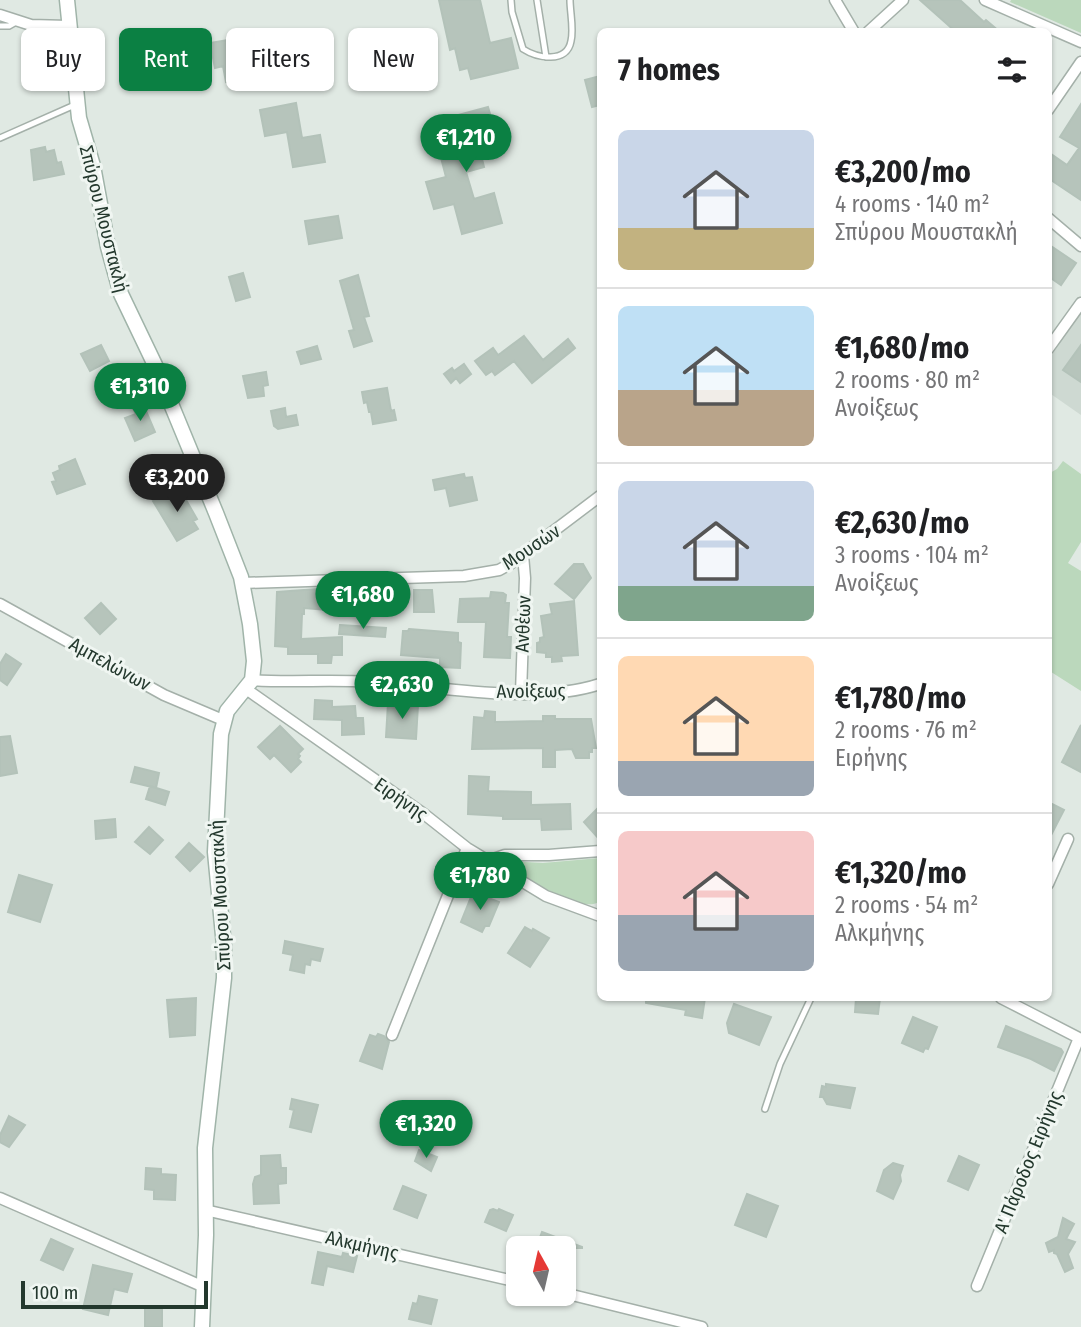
<!DOCTYPE html>
<meta charset="utf-8">
<style>
:root{--surface:#fff;--page:#f6f6f6;--text:#202124;--muted:#757577;--line:#e0e0e0;--accent:#0b8043}
body{margin:0;font-family:"Fira Sans Condensed",sans-serif;background:var(--page);color:var(--text);height:100vh;display:flex;flex-direction:column;font-size:26px;white-space:nowrap}
*{box-sizing:border-box;margin:0}
p{font-size:23px;color:var(--muted)}
.icon{flex:none;width:38px;height:38px;fill:none;stroke:currentColor;stroke-width:2;stroke-linecap:round;stroke-linejoin:round}
.map{position:relative;flex:1;overflow:hidden}
.side{position:absolute;left:597px;top:28px;width:455px;height:973px;display:flex;flex-direction:column;background:var(--surface);border-radius:10px;box-shadow:0 2px 5px #0004}
.side>*{flex:none}
.guide{position:absolute;left:21px;top:28px;width:471px;height:63px;display:flex;gap:14px}
.needle{width:46px;rotate:352deg}
.tools{position:absolute;left:506px;top:1236px;display:grid;gap:14px}
.tools a{display:grid;place-items:center;width:70px;height:70px;border-radius:10px;background:var(--surface);box-shadow:0 2px 5px #0004;font-size:35px}
.scale{position:absolute;left:21px;bottom:18px;width:187px;box-sizing:border-box;padding-left:7px;border:4px solid #23382d;border-top:0;font-size:19px;line-height:24px;white-space:nowrap;color:#23382d;-webkit-text-stroke:5px #f0f6f2;paint-order:stroke}
.price{position:absolute;translate:-50% -60px;padding:0 16px;border-radius:24px;background:var(--accent);color:#fff;font-size:23px;line-height:46px;filter:drop-shadow(0 2px 4px #0008)}
.price::after{content:'';position:absolute;left:50%;top:42px;width:21px;height:16px;margin-left:-10px;background:inherit;clip-path:polygon(0 0,100% 0,50% 100%)}
.price.selected{background:#222;color:#fff}
ul{padding:0;list-style:none}
li{display:flex;align-items:center;gap:21px;height:175px;padding:0 21px}
li+li{border-top:2px solid var(--line)}
li span{display:grid;place-items:center;flex:none;width:196px;height:140px;border-radius:10px;color:#555}
li>.icon{margin-inline-start:auto}
span .icon{width:84px;height:84px;fill:#fffc;stroke-width:1}
li b{font-size:30px}
h2{display:flex;justify-content:space-between;align-items:center;height:84px;padding:0 21px;font-size:30px}
.chip{padding:0 24px;border-radius:10px;background:var(--surface);box-shadow:0 2px 5px #0004;font-size:24px;line-height:63px}
.chip.selected{background:var(--accent);color:#fff}
.map>svg:first-child{display:block}
.built{fill:#ced9d2}
.green{fill:#bbd8bc}
.building{fill:#b6c4bb;stroke:#b3c2b9;stroke-width:2}
.lines{fill:none;stroke-linecap:round;stroke-linejoin:round}
.lane-casing{stroke:#a4b0a9;stroke-width:8}
.street-casing{stroke:#a4b0a9;stroke-width:13}
.secondary-casing{stroke:#a0b4a9;stroke-width:17}
.lane{stroke:#fff;stroke-width:5}
.street{stroke:#fff;stroke-width:10}
.secondary{stroke:#fff;stroke-width:14}
.labels{text-anchor:middle;dominant-baseline:central;stroke-width:6;stroke-linejoin:round;paint-order:stroke}
.street-label{font-size:19px;fill:#23382d;stroke:#f0f6f2}
</style>
<div class="map">
<svg width="1081" height="1327" viewBox="0 0 1081 1327">
<rect width="100%" height="100%" fill="#e0e9e3"/>
<path class="built" d="M1081 310V415L1048 392V361Z"/>
<path class="green" d="M1011 0H1081V33L1010 2Z
M1063 461 1081 474V542L1068 563 1081 571V691L1048 670V474L1057 469Z
M600 858V896L597 903C575 911 523 877 507 861L543 863Z"/>
<path class="building" d="M439 0H480L490 43 511 38 518 68 471 79 468 68 460 70 455 48 450 50Z
M920 0H960L984 22 986 20 1000 32H956Z
M240 38 248 78 226 82 223 66 215 68 210 43Z
M600 76V105L592 107 585 80Z
M296 103 302 138 320 135 325 162 293 167 287 132 265 136 260 110Z
M1081 104V200L1048 178V152L1067 165 1079 148 1060 137Z
M488 107 496 134 477 139 484 167 466 172 474 199 494 193 502 223 462 234 454 204 434 209 426 182 446 177 439 150 459 144 451 117Z
M45 147 46 152 54 150 57 163 61 162 64 174 34 180 31 150Z
M338 216 342 238 309 244 305 221Z
M1048 244 1076 263 1061 285 1048 276Z
M243 273 250 297 236 301 229 277Z
M358 275 369 316 364 317 372 341 354 347 349 331 354 330 340 281Z
M524 336 543 360 568 339 575 348 532 383 514 361 495 375 492 371 486 375 475 361 493 348 498 355 501 353Z
M101 345 109 361 90 371 81 354Z
M1081 345V382L1063 370Z
M317 346 321 359 301 364 297 352Z
M464 364 471 374 460 383 456 378 451 383 444 374 452 368 454 371Z
M266 372 268 385 263 386 264 396 248 398 243 376Z
M387 388 391 411 394 410 396 420 373 424 371 412H369L367 402 364 403 362 392Z
M143 404 155 432 135 441 125 418 136 414 133 408Z
M285 408 286 417 296 415 298 425 278 429 274 426 271 411Z
M75 459 85 484 57 494 52 482 56 481 53 473 60 470 59 466Z
M464 474 465 478 472 477 477 500 450 506 446 488 435 490 433 480Z
M175 488 183 502 186 500 197 519 193 521 198 529 177 541 153 501Z
M574 564H583L591 578 574 599 555 584Z
M355 587H373L382 599 389 596 387 611H363V613L304 608V614H302L301 639 342 637V655H332L331 663H318V654H288V647L275 646 277 592 318 589 351 591Z
M414 590H432L434 612H414Z
M491 592 503 593 506 595 505 603H509L507 637H511L510 658 484 657 486 622H458L460 599 490 598Z
M574 601 578 655 561 656 562 661 552 662V657H546V653L537 652V643L540 642V638L544 637 541 616 552 614 550 604Z
M101 603 116 619 100 634 85 618Z
M340 625 386 628 385 637 339 634Z
M409 629 458 633V642L461 643 460 668 440 667V658L401 655 403 631H408Z
M6 654 21 664 7 685 0 680V664Z
M315 700 332 701V707L355 706 356 718H363L364 734 342 735V720L314 719Z
M388 703 418 705 416 739 386 737Z
M485 711 495 712V722L543 721V716H555V719H591L596 748H592V752H589V758H576L572 749 555 750V767H543V748L472 749 474 717 484 718Z
M1081 725V772L1062 762Z
M280 726 303 749 298 754 300 756 298 759 301 762 291 772 274 755 270 759 258 747Z
M10 736 17 773 0 776V737Z
M135 767 159 773 156 788 131 782Z
M469 776 489 777 488 791 531 792V805L570 804 571 829 542 830 541 819H503V816L468 814Z
M150 786 169 792 165 805 146 799Z
M1052 804 1064 810 1048 841V811Z
M600 806V840L584 822Z
M115 819 116 837 96 839 95 821Z
M149 827 163 840 150 854 135 842Z
M189 843 204 857 190 871 176 857Z
M19 875 52 885 40 922 8 912Z
M473 892 499 902 489 926H485L482 932 461 922Z
M525 927 532 931 533 929 549 938 530 967 508 953Z
M285 941 323 949 320 961 311 959 310 965 305 964 304 973 290 970 293 955 283 953Z
M196 998 195 1035 170 1037 167 1000Z
M646 998H705L702 1018 685 1015 686 1010 646 1003Z
M856 998H880L878 1014 855 1012Z
M734 1004 771 1017 759 1045 729 1033 727 1023Z
M913 1017 937 1027 928 1049 925 1048 923 1052 902 1043Z
M1006 1026 1061 1049 1063 1052 1054 1071 1031 1059 998 1047Z
M378 1034 384 1036 389 1042 382 1069 360 1061 370 1035 376 1037Z
M826 1084 855 1088 850 1108 827 1104 823 1097H820L822 1086 826 1087Z
M292 1099 318 1105 311 1132 290 1127 294 1110 290 1109Z
M9 1116 25 1125 9 1147 0 1142V1135Z
M419 1150 437 1157 431 1171 415 1161Z
M280 1155 281 1168H286V1183L278 1184 279 1203 254 1204 253 1184 255 1177 261 1175V1156Z
M959 1156 979 1165 968 1190 948 1181Z
M893 1163 903 1166 900 1175 901 1181 893 1199 877 1191 884 1170Z
M146 1168 161 1169V1174L176 1175 175 1200 154 1199V1190L145 1189Z
M403 1186 426 1195 417 1218 394 1209Z
M747 1194 778 1206 766 1237 735 1225Z
M493 1209 498 1211 499 1209 513 1215 506 1231 485 1222 490 1210Z
M1063 1218 1074 1224 1066 1239 1075 1242 1068 1254 1073 1268 1065 1272 1057 1254 1054 1253V1250L1049 1252 1046 1243 1058 1237Z
M542 1232 582 1247V1248H536Z
M51 1239 73 1249 63 1270 41 1260Z
M318 1252 342 1257 343 1253 357 1256 353 1272 327 1266 323 1285 312 1283Z
M93 1265 132 1274 127 1292 114 1289 108 1315 83 1309Z
M419 1296 437 1300 431 1324 409 1319 413 1303 417 1304Z
M145 1306H162V1327H145Z"/>
<g class="lines">
<defs>
<path id="lane" d="M511 0 512 12 523 49C537 58 567 64 571 41 574 29 570 12 570 0
M537 0 546 57
M0 26H9L16 22
M0 138 77 104
M765 1109 780 1064 811 998"/>
<path id="street" d="M835 0 854 32
M985 0 1081 42
M0 15 31 25 68 26
M868 32 903 0
M1048 110 1081 62
M1048 218 1081 246
M1048 349 1081 303
M243 583 464 576 499 570 510 564 600 496
M0 604 164 695 223 720
M252 680C291 683 331 679 370 682 440 686 533 706 600 684
M246 689 424 814 467 848 546 896 600 916
M521 693 525 578 523 555
M488 861 505 855H549L600 851
M1048 884 1068 839
M1001 998 1081 1039
M392 1035 467 848
M0 1198 204 1287
M205 1210 518 1282
M977 1286 1079 1038
M564 1293 702 1327"/>
<path id="secondary" d="M67 0 79 118 93 166 108 247 121 294 155 365 216 513 241 577 250 624 254 661 252 680 227 711 221 734 215 852 224 946V978L205 1148 206 1235 202 1327"/>
</defs>
<use href="#lane" class="lane-casing"/>
<use href="#street" class="street-casing"/>
<use href="#secondary" class="secondary-casing"/>
<use href="#lane" class="lane"/>
<use href="#street" class="street"/>
<use href="#secondary" class="secondary"/>
</g>
<g class="labels">
<g class="street-label">
<text transform="translate(104 219) rotate(76)">Σπύρου Μουστακλή</text>
<text transform="translate(531 547) rotate(-34)">Μουσών</text>
<text transform="translate(523 624) rotate(-88)">Ανθέων</text>
<text transform="translate(110 664) rotate(29)">Αμπελώνων</text>
<text transform="translate(531 691) rotate(-1)">Ανοίξεως</text>
<text transform="translate(401 799) rotate(35)">Ειρήνης</text>
<text transform="translate(220 895) rotate(-93)">Σπύρου Μουστακλή</text>
<text transform="translate(1028 1162) rotate(-68)">A' Πάροδος Ειρήνης</text>
<text transform="translate(362 1245) rotate(13)">Αλκμήνης</text>
</g>
</g>
</svg>
<div class="tools">
<a><svg class="needle" viewBox="-14 -14 28 28"><path d="M0-13l5 13h-10z" fill="#e53935"/><path d="M0 13l5-13h-10z" fill="#757577"/></svg></a>
</div>
<div class="scale">100 m</div>
<b class="price" style="left:466px;top:174px">€1,210</b>
<b class="price" style="left:140px;top:423px">€1,310</b>
<b class="price selected" style="left:177px;top:514px">€3,200</b>
<b class="price" style="left:363px;top:631px">€1,680</b>
<b class="price" style="left:402px;top:721px">€2,630</b>
<b class="price" style="left:480px;top:912px">€1,780</b>
<b class="price" style="left:426px;top:1160px">€1,320</b>
<div class="guide">
<a class="chip">Buy</a>
<a class="chip selected">Rent</a>
<a class="chip">Filters</a>
<a class="chip">New</a>
</div>
<section class="side">
<h2>7 homes<svg class="icon" aria-label="filters" viewBox="0 0 24 24"><path d="M4 7h16M4 17h16"/><circle cx="9" cy="7" r="2"/><circle cx="15" cy="17" r="2"/></svg></h2>
<ul>
<li><span style="background:linear-gradient(#c9d6e8 70%,#c2b280 0)"><svg class="icon" aria-label="home" viewBox="0 0 24 24"><path d="M3 11l9-7 9 7M6 9v11h12V9"/></svg></span><div><b>€3,200/mo</b><p>4 rooms · 140 m²</p><p>Σπύρου Μουστακλή</p></div></li>
<li><span style="background:linear-gradient(#bfe0f5 60%,#b9a48a 0)"><svg class="icon" aria-label="home" viewBox="0 0 24 24"><path d="M3 11l9-7 9 7M6 9v11h12V9"/></svg></span><div><b>€1,680/mo</b><p>2 rooms · 80 m²</p><p>Ανοίξεως</p></div></li>
<li><span style="background:linear-gradient(#c9d6e8 75%,#7fa58c 0)"><svg class="icon" aria-label="home" viewBox="0 0 24 24"><path d="M3 11l9-7 9 7M6 9v11h12V9"/></svg></span><div><b>€2,630/mo</b><p>3 rooms · 104 m²</p><p>Ανοίξεως</p></div></li>
<li><span style="background:linear-gradient(#ffd9b3 75%,#9aa5b1 0)"><svg class="icon" aria-label="home" viewBox="0 0 24 24"><path d="M3 11l9-7 9 7M6 9v11h12V9"/></svg></span><div><b>€1,780/mo</b><p>2 rooms · 76 m²</p><p>Ειρήνης</p></div></li>
<li><span style="background:linear-gradient(#f6c9c9 60%,#9aa5b1 0)"><svg class="icon" aria-label="home" viewBox="0 0 24 24"><path d="M3 11l9-7 9 7M6 9v11h12V9"/></svg></span><div><b>€1,320/mo</b><p>2 rooms · 54 m²</p><p>Αλκμήνης</p></div></li>
</ul>
</section>
</div>
